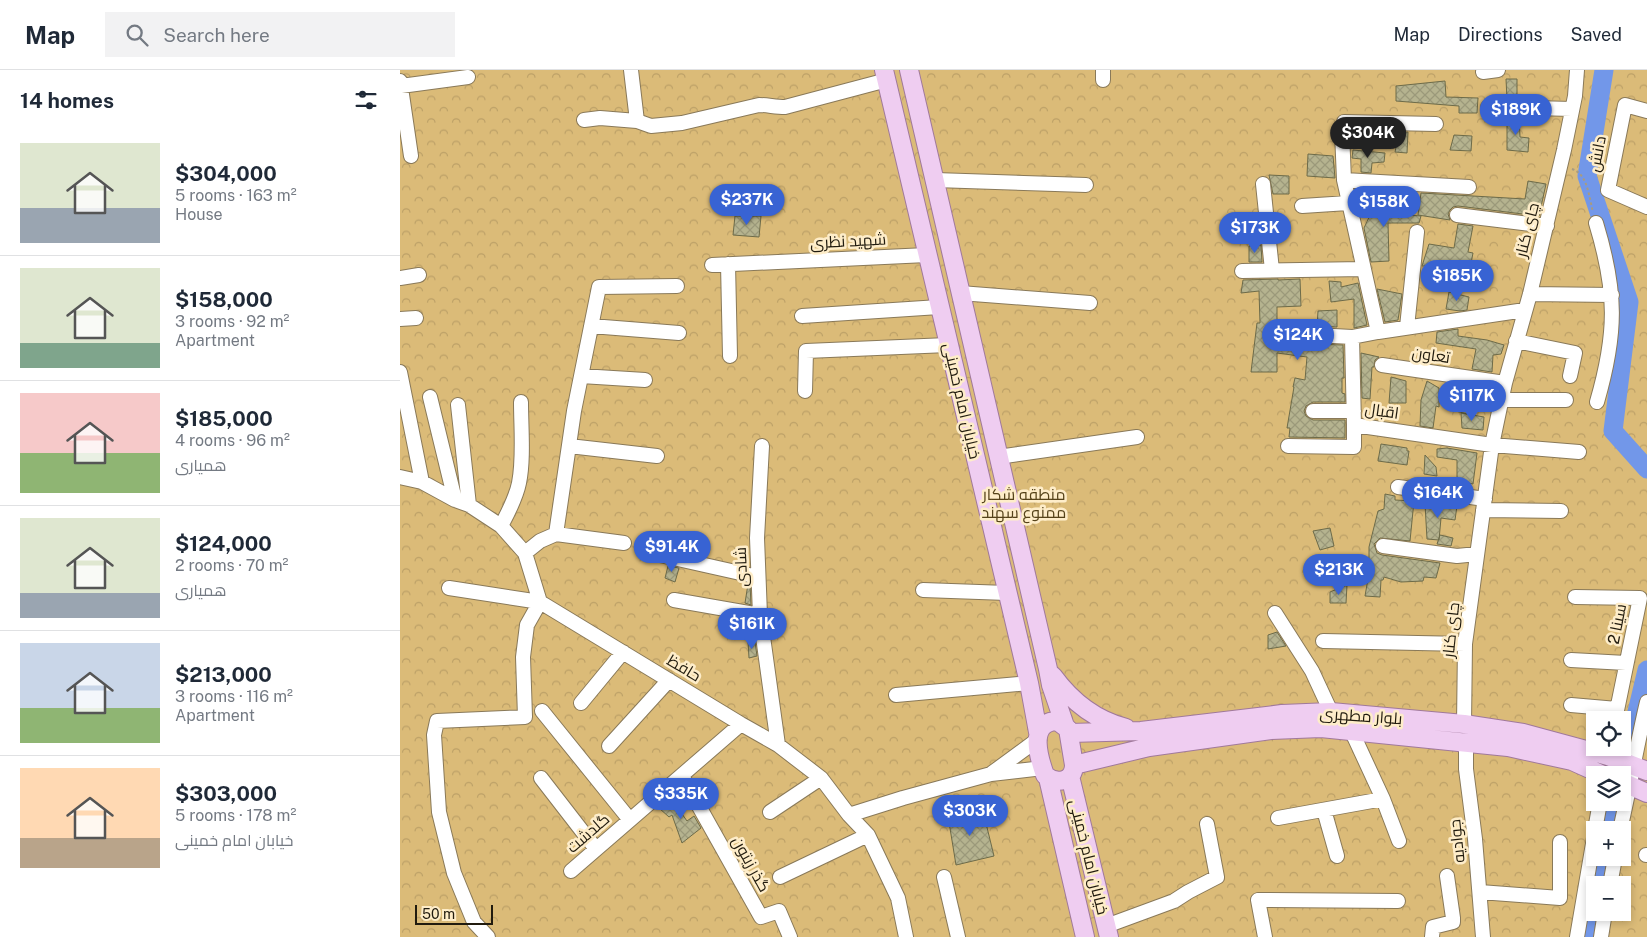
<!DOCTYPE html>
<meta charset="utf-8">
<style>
:root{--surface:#fff;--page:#f2f2f3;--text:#1f2937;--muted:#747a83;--line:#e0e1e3;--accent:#3863d3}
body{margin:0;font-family:"Public Sans",Cairo,sans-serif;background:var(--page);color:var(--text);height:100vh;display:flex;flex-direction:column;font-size:19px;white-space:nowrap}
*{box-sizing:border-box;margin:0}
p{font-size:16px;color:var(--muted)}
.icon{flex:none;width:28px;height:28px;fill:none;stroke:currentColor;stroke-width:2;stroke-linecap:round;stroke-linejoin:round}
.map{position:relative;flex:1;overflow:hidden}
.details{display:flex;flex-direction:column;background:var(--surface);width:400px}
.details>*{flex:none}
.tools{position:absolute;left:1186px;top:641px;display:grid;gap:10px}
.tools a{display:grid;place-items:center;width:45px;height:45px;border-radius:0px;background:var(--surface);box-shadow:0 2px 8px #0003;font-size:25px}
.scale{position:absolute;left:15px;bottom:12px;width:78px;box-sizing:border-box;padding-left:5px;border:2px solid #211b0e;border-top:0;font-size:14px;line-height:18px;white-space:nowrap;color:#211b0e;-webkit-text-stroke:4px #feedc9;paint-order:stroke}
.price{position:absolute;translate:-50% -42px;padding:0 11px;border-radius:18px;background:var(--accent);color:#fff;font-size:16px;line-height:32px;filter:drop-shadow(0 1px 2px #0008)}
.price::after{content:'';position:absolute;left:50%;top:30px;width:15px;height:11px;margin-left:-8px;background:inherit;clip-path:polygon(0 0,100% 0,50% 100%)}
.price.current{background:#222;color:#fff}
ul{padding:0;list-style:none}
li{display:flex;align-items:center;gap:15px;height:125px;padding:0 20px}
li+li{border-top:1px solid var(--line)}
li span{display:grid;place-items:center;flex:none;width:140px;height:100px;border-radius:0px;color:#555}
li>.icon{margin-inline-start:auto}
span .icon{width:60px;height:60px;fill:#fffc;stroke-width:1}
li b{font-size:21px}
h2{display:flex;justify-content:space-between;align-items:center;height:60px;padding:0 20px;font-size:21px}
header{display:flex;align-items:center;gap:30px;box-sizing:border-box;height:70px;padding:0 25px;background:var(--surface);border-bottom:1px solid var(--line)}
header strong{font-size:24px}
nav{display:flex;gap:28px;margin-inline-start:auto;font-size:18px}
.search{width:350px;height:45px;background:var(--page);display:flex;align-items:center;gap:12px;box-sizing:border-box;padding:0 18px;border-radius:0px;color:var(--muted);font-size:19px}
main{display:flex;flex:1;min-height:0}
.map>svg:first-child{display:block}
.park{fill:url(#park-crowns);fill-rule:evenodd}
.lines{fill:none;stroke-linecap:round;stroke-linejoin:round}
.river{stroke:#7297e9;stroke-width:19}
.building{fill:url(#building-cross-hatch);stroke:#6d6b49}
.minor-casing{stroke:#897959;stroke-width:16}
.major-casing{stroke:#a0799b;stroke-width:20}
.path{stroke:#a89b80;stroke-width:2;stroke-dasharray:2.5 2.5;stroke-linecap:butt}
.minor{stroke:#fff;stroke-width:14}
.major{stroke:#efcdf1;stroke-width:18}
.labels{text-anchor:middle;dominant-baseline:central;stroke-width:5;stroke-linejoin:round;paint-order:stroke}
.street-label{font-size:16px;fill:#211b0e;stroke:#feedc9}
.park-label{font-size:16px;fill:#554219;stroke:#feedc9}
</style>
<header>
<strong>Map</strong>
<div class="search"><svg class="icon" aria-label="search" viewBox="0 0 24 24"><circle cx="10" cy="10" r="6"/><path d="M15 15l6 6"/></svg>Search here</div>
<nav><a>Map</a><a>Directions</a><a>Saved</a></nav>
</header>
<main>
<section class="details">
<h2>14 homes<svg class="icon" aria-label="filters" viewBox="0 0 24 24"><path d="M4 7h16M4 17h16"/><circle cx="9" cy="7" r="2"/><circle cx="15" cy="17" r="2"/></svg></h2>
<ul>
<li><span style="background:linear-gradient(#dfe7d0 65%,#9aa5b1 0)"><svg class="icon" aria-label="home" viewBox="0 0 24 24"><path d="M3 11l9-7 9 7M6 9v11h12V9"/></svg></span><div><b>$304,000</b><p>5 rooms · 163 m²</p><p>House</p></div></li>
<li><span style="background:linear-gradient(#dfe7d0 75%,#7fa58c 0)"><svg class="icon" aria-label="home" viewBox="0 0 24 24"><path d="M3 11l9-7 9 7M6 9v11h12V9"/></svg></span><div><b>$158,000</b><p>3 rooms · 92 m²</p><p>Apartment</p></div></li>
<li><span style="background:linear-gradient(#f6c9c9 60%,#8fb573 0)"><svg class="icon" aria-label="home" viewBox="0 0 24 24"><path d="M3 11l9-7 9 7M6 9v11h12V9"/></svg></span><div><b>$185,000</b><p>4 rooms · 96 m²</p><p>همیاری</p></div></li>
<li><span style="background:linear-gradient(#dfe7d0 75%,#9aa5b1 0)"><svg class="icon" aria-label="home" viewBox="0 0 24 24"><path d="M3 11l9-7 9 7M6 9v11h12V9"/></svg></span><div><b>$124,000</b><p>2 rooms · 70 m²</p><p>همیاری</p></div></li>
<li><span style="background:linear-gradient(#c9d6e8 65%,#8fb573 0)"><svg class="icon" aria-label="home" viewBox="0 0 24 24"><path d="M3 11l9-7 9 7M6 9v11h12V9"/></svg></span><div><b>$213,000</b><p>3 rooms · 116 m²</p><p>Apartment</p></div></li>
<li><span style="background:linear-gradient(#ffd9b3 70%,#b9a48a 0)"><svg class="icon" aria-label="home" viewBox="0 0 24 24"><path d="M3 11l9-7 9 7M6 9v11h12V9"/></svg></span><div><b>$303,000</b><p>5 rooms · 178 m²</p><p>خیابان امام خمینی</p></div></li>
</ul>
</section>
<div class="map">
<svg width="1247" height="867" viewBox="0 0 1247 867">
<defs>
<pattern id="park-crowns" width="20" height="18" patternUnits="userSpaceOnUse" patternTransform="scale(1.25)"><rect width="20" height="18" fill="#dbbb78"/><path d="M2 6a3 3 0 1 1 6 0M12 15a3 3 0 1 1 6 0" fill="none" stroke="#bca067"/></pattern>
<pattern id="building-cross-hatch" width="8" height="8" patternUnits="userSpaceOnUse" patternTransform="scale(1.25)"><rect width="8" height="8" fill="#b5b38f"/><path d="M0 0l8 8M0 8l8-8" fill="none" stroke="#9b997a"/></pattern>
</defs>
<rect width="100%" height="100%" fill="#f1e0bd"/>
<path class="park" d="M0 0H1247V867H0ZM1195 650H1222V678H1195ZM1195 705H1222V732H1195ZM1195 760H1222V788H1195ZM1195 815H1222V842H1195Z"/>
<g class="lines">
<path class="river" d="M1204 0 1187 106 1229 232 1213 361 1247 399
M1222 705 1247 600
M1210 760 1215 732
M1199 815 1204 788
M1188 867 1195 836"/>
</g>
<path class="building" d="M1106 9H1117V29H1107Z
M1045 11 1046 27 1078 28 1077 43H1059V36L996 31V16Z
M1107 46H1119L1120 67 1129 68 1128 82 1107 80Z
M1008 62 1007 83 995 82 999 63Z
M1054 65 1072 66 1071 81 1050 80Z
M953 80 985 83 984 92 972 93 971 103 961 102V89L952 88Z
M908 84 933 86 935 108 907 106Z
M869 105 889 106V124H873Z
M1128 111 1146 114 1139 146 1058 136 1053 137 1050 140 1048 144 1050 150 1018 145 1021 123 1125 129Z
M986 121 998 122 996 144 1021 146 1019 153H988L989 191 971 192 964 158 971 143H983Z
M335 146H361L359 167 333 165Z
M1058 154 1073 156 1068 182 1073 183 1068 209 1050 207 1051 196H1022L1029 174 1054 178Z
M861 175 862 192H849V176Z
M878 209V210L900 209 901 236 877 237V255L872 258 870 263 876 273 943 275 944 308H942V323L945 324V332H913L906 336 904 341 906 346 913 350H945V368L889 367 890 358H887L894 317H893L895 308 905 310 907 287 877 283V302H851L857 253H860L859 221 841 223 843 210Z
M929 211 941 212V217L958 213 967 255 954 258V229L931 232Z
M977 219 1002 224 998 250 985 252Z
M1049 222 1069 227 1067 240 1060 241 1046 239Z
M937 240V257L917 256 918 241Z
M1058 259V266L1087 270 1104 275 1101 284 1093 285 1092 302 1072 299 1076 279 1036 273 1037 262Z
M961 283 979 287 975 290 974 297H972L970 329 962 328Z
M991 307 1006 311V333H989Z
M1027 311 1039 318V337L1036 336 1033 358 1020 356 1021 330Z
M1066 316 1091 320 1088 331 1065 323Z
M1054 324 1071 328 1067 344 1052 340Z
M1061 343 1084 347 1083 360 1062 358Z
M981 374 1007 378V381H1009L1007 395 978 391Z
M1047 378 1077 383 1073 414 1057 410V390L1037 387V379Z
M1025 385 1036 397 1037 406 1024 404Z
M985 424 995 426V430L1014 431 1010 471 980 468 974 474 977 483 982 485 1040 493 1036 508 1024 507 1023 511 1001 512 984 507 983 510H981L980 527 965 526 969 503V477L978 441 984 439Z
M1025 434 1057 436 1055 450 1041 448 1039 470 1027 469Z
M930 458 934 476 920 480 913 461Z
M1040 465 1053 468 1051 476 1037 474Z
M268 496 279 498 275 512 265 508Z
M348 514H350L351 535 345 533Z
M947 515 946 533H930V522Z
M877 562 886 576 868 579V565Z
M348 572H355L357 586 349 588Z
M270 727 287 751 294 746 301 758 282 773 272 745 269 747 259 738Z
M583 741 594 786 556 795 548 746Z"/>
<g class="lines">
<defs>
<path id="minor" d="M231 0 237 51
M1083 2 1098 0
M703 10V0
M0 11 11 86
M1 16 68 7
M1088 37 1172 39
M1247 41 1225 35 1208 120 1247 137
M184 50 200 48 237 51 251 56 282 53 359 35C368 35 375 37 385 37L487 10
M535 110 686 115
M944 110 942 62 944 52 1036 54
M863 114 872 200
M902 136 948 133
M1057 145 1147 156
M1196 153C1217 222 1217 263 1197 332
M328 194 330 286
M312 195 527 185
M842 201 963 199
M0 208 19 205
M560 223 690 233
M1130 224 1212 225
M402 246 539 237
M0 249 16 248
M191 256 279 263
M1007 257 1017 162
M978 262 944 110 1069 117
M879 263 952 267 978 262 1125 240
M952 267 954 355 1092 375 1179 382
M1116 271 1175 283 1170 306
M982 295 1105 313
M0 302 22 412
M181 306 245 310
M405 321 406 281 548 275
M30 327 55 430
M1101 330H1166
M58 335 69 435
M913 341H954
M169 376 257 386
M362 376 357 468 360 545 378 675
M888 376 954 377V355
M598 387 737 367
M0 407 22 412 55 430 69 435 101 456 125 483 140 532 341 654 378 675 421 708 449 745 468 765 498 828 506 867
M998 417 1085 429
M1083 440 1161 441
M101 456C108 443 116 428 119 413 124 388 121 358 121 332
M156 464 174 341 199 217 277 216
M983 476 1057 486 1077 484
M125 483 140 471 156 464 224 473
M251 483 358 507
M49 518 140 532
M523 520 607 523
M1175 527 1240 528 1215 650
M274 530 360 545
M875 543 912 601 931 642
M923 571 1065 574
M1171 590 1226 593
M496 625 629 613
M181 633 223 582
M1171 635 1217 639
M142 641 230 750
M1064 654 1065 574 1092 375 1105 313 1130 224 1164 80 1175 26 1177 0
M951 660 983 729 999 771
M1066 672V699L1075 769 1083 867
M209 676 269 610
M592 703 637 670
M282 706 361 847 379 841 390 867
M141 708 196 779
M924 740 937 786
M370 742 421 708
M449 745 503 728 591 704 643 698
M878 748 983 729
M1195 760 1200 732
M1220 760C1230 717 1237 674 1247 632
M1246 785H1247
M171 801 341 654
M380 807 468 765
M544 807 558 867
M1210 815 1215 788
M1080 822 1160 828V772
M706 856 774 831 788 822 817 807 807 754
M88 867 74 852 54 803 39 742 34 665 37 651 125 647 123 587 127 555 140 532
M865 867 858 830 998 831
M1032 867 1033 857 1053 852V848L1047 806
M1177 867 1195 762
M1201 867 1205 842"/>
<path id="major" d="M484 0 629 613 638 662
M509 0 648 599 651 615 665 656
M653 606C672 632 695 650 726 658
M655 651 660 653 668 659 674 695C674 712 656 715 645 705 639 688 628 654 655 651Z
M670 663 741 661 882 644 931 642 1064 654 1123 663 1208 686 1247 701
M674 695 749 677 871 660 921 658 1108 677 1172 691 1203 705
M670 706 709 867
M648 708 685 867
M1222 712 1247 723"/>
</defs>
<use href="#minor" class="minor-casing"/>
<use href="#major" class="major-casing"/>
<path class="path" d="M1172 99C1188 104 1189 128 1193 142"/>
<use href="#minor" class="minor"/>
<use href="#major" class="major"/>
</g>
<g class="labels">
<g class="street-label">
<text transform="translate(1197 84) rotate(-79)">دانش</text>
<text transform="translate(1127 160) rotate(-76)">چای کنار</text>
<text transform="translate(448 171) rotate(-3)">شهید نظری</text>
<text transform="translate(1031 285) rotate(8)">تعاون</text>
<text transform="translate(562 331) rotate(77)">خیابان امام خمینی</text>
<text transform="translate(982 341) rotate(8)">اقبال</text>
<text transform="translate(341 497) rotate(-92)">شادی</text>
<text transform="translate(1217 554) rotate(-79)">سینا 2</text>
<text transform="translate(1051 560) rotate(-84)">چای کنار</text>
<text transform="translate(284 598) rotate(31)">حافظ</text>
<text transform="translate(961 646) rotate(4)">بلوار مطهری</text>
<text transform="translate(188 763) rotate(-41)">گلدشت</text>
<text transform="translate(1057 771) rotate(-96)">جوادیه</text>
<text transform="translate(689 787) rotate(76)">خیابان امام خمینی</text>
<text transform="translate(351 794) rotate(61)">گذر زیتون</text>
</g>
<g class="park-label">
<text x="624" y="424">منطقه شکار<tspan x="624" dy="18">ممنوع سهند</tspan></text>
</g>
</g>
</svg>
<div class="tools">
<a><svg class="icon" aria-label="locate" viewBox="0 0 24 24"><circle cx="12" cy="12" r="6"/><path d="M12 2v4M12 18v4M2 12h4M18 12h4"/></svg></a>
<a><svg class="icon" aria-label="layers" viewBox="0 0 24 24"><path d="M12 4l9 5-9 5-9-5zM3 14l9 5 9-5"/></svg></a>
<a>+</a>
<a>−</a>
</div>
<div class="scale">50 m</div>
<b class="price" style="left:1116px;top:66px">$189K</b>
<b class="price current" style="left:968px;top:89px">$304K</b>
<b class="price" style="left:347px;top:156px">$237K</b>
<b class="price" style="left:984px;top:158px">$158K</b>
<b class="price" style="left:855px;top:184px">$173K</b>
<b class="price" style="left:1057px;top:232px">$185K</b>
<b class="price" style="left:898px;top:291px">$124K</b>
<b class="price" style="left:1072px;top:352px">$117K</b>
<b class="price" style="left:1038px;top:449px">$164K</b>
<b class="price" style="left:272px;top:503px">$91.4K</b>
<b class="price" style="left:939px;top:526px">$213K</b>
<b class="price" style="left:352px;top:580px">$161K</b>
<b class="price" style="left:281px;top:750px">$335K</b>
<b class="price" style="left:570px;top:767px">$303K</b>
</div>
</main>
